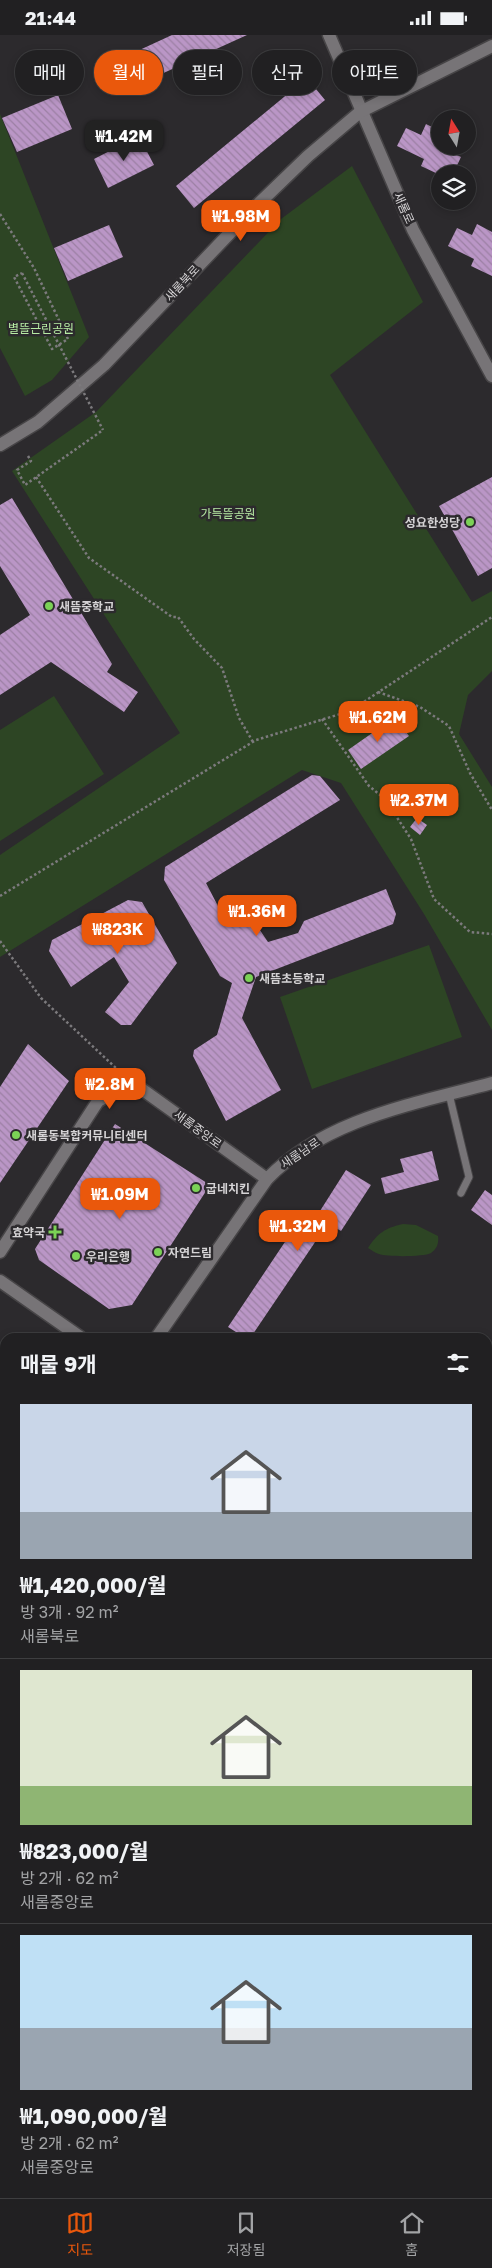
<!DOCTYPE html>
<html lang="ko">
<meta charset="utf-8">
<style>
:root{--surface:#212022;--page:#29282a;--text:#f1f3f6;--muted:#a2a3a5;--line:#3e3e40;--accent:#ea580c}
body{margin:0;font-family:"Golos Text","Noto Sans KR",sans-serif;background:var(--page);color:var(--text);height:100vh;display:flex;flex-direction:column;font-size:19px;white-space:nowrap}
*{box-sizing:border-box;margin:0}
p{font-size:16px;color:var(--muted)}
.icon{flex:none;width:28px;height:28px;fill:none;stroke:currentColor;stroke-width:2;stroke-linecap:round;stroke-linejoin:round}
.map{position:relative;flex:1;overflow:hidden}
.drawer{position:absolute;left:0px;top:1298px;width:492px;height:866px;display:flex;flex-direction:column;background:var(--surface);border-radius:15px 15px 0 0;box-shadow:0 2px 8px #0003,0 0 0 1px var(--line)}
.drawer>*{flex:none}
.top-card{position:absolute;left:15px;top:15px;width:462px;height:45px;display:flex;gap:10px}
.needle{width:32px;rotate:349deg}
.buttons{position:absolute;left:431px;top:75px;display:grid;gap:10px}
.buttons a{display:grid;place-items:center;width:45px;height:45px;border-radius:50%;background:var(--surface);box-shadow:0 2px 8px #0003,0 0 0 1px var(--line);font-size:25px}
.price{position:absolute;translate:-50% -42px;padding:0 11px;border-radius:10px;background:var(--accent);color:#fff;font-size:16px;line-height:32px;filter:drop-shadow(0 1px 2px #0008)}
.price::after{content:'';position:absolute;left:50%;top:30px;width:15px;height:11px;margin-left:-8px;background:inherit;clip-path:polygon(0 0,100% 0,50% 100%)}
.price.active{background:#222;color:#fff}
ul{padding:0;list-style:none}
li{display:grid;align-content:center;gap:10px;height:265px;padding:0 20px}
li+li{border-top:1px solid var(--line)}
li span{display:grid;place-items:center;height:155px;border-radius:0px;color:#555}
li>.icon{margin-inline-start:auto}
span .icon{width:90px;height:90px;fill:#fffc;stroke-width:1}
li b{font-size:21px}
h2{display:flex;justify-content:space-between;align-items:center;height:60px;padding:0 20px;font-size:21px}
.chip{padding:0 18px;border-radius:22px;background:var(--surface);box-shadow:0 2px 8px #0003,0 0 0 1px var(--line);font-size:18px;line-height:45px}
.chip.active{background:var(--accent);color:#fff}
.status{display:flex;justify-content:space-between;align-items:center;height:35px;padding:0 25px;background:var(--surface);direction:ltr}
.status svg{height:14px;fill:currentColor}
.tab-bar{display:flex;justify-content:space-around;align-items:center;height:70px;border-top:1px solid var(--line);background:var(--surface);font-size:14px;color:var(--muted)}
.tab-bar a{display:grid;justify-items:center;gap:2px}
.tab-bar .active{color:var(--accent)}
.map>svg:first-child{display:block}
.park{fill:#2d4524}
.building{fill:url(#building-back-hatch)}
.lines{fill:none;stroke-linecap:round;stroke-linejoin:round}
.service-casing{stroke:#474547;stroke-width:9}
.minor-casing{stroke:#474547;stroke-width:15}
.tertiary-casing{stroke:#474547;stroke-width:15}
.path{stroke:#7c7a7d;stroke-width:2.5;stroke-dasharray:2.5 2.5;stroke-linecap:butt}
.service{stroke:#777477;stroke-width:7}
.minor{stroke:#777477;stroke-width:12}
.tertiary{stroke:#777477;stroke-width:12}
.path-bridge{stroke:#7c7a7d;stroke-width:2.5;stroke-dasharray:2.5 2.5;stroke-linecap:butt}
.poi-dot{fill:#7bd156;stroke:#2c2a2d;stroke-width:2}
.labels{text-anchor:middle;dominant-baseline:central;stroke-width:5;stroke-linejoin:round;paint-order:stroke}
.street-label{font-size:12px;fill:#d5d3d5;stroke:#2c2a2d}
.park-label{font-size:12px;fill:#b7eba4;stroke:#2c2a2d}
.poi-label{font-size:12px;font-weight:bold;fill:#d5d3d5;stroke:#2c2a2d;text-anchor:start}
</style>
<div class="status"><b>21:44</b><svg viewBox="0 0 49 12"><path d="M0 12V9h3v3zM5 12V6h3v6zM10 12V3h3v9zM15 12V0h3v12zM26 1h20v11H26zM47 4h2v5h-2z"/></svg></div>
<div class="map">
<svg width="492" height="2163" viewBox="0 0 492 2163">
<defs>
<pattern id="building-back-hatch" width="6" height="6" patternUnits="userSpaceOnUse" patternTransform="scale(1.25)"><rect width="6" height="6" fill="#ba96c6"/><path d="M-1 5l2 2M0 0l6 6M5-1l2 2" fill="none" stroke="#9c80a4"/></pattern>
</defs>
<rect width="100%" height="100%" fill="#2c2a2d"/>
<path class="park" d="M0 79 89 302 52 345 25 361 0 313Z
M352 131 423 267 330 340 472 567 492 556V636L468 660 459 699 492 752V995L424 879 341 748 302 735 0 922V820L180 698 12 436 96 377 281 184Z
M54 661 104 739 0 806V695Z
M429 910 462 1002 312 1054 280 962Z
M403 1189 416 1190 438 1201C439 1208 437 1214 431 1218 424 1222 387 1222 379 1219 375 1218 372 1215 368 1213 378 1198 385 1193 403 1189Z
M492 1590V1668L488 1660V1592Z"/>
<path class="building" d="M172 0H247L146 46 133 18Z
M307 43 325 65 194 173 176 151Z
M58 60 72 94 17 117 2 83Z
M426 89 440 96V112L461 122 453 139H438L421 131 424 124 397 111 406 93 421 100Z
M139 101 154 130 108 153 94 124Z
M477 189 492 197V241L471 231 474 224 448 211 457 193 472 200Z
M109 190 123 222 68 246 54 213Z
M492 442V533L478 541 439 471Z
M12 463 112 629 107 637 138 657 124 677 51 627 0 660V600L30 580 0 531V470Z
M395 682 409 701 361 734 348 715Z
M312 740 320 741 340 765 206 848 219 873 240 866 268 907 298 898 304 886 386 854 396 879 393 889 256 942 242 983 281 1055 226 1086 193 1021 194 1015 217 1000 232 948 220 941 164 845 165 832Z
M417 783 427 790 420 800 410 792Z
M128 865 142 867 177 928 131 990H121L105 977 129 947 114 922 71 952 49 916 52 905Z
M28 1009 69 1046 0 1148V1052Z
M115 1089 210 1150 132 1270 109 1274 39 1225 35 1214Z
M432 1116 439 1145 385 1159 381 1143 404 1137 400 1124Z
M346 1135 371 1150 341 1196 328 1188 251 1302H244L228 1292 303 1180 313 1187Z
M485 1155 492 1160V1190L471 1175Z"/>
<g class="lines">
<defs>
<path id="service" d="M449 1059 469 1142 461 1158"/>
<path id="minor" d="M329 0 413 195 492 341
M0 1217 98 1066 119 1055H143L267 1144
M0 1413 5 1416"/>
<path id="tertiary" d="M0 410 38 387 104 330 248 179 308 121 360 77 492 11
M0 1246 80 1302
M157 1302 267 1144C325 1084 414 1069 492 1048
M0 1511 5 1506
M488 1864 492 1862
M488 1993 492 2006
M0 2152 5 2148
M25 2163 32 2159"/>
</defs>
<use href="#service" class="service-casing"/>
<use href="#minor" class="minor-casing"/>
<use href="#tertiary" class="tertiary-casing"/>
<path class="path" d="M0 179 34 233 68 304 52 314 14 242 22 238
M28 421 31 426 17 435 25 450 103 395
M36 442 89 523 172 582H178L194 604 222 633 239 683 253 707
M378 657 420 672 449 691 470 738 492 775
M322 684 369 751 385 764 411 804 434 864 470 897 492 899
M0 861 256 705 350 676 492 582
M0 906 41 963 117 1034
M489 1619 492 1626"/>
<use href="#service" class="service"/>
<use href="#minor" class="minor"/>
<use href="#tertiary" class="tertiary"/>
<path class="path-bridge" d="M22 238 103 395"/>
</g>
<g class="poi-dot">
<circle cx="470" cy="487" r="5"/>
<circle cx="49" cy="571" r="5"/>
<circle cx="249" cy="943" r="5"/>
<circle cx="16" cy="1100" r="5"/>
<circle cx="196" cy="1153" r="5"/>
<path d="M52.5 1189.5h5v5h5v5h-5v5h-5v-5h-5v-5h5z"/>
<circle cx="158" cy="1217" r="5"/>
<circle cx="76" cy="1221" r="5"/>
</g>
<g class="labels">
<g class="street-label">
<text transform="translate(404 173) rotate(66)">새롬로</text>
<text transform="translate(182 248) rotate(-47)">새롬북로</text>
<text transform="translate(198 1094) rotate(36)">새롬중앙로</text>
<text transform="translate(300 1118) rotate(-34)">새롬남로</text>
</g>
<g class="park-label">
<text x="41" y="293">별뜰근린공원</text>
<text x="228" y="478">가득뜰공원</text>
</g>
<g class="poi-label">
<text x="460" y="487" text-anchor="end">성요한성당</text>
<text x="59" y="571">새뜸중학교</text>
<text x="259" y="943">새뜸초등학교</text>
<text x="26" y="1100">새롬동복합커뮤니티센터</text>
<text x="206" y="1153">굽네치킨</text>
<text x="45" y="1197" text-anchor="end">효약국</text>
<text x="168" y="1217">자연드림</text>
<text x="86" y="1221">우리은행</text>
</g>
</g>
</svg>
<div class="buttons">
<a><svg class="needle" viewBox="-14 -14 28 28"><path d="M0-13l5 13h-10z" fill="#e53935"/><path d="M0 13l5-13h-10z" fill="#a2a3a5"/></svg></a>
<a><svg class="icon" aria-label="layers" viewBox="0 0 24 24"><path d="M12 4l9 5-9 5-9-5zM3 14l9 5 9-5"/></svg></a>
</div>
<b class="price active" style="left:124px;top:127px">₩1.42M</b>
<b class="price" style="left:241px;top:207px">₩1.98M</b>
<b class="price" style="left:378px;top:708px">₩1.62M</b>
<b class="price" style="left:419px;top:791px">₩2.37M</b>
<b class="price" style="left:257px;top:902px">₩1.36M</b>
<b class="price" style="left:118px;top:920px">₩823K</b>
<b class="price" style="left:110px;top:1075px">₩2.8M</b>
<b class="price" style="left:120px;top:1185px">₩1.09M</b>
<b class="price" style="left:298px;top:1217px">₩1.32M</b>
<div class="top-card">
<a class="chip">매매</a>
<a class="chip active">월세</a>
<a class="chip">필터</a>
<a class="chip">신규</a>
<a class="chip">아파트</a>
</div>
<section class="drawer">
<h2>매물 9개<svg class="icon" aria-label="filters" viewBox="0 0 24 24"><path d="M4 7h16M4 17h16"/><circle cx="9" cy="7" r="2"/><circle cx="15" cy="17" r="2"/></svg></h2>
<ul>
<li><span style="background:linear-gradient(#c9d6e8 70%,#9aa5b1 0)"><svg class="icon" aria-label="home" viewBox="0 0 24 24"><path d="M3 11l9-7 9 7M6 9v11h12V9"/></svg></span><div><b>₩1,420,000/월</b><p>방 3개 · 92 m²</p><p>새롬북로</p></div></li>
<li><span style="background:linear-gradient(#dfe7d0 75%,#8fb573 0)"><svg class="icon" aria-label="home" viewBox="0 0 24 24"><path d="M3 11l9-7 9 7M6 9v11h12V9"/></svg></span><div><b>₩823,000/월</b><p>방 2개 · 62 m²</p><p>새롬중앙로</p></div></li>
<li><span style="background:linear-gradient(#bfe0f5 60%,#9aa5b1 0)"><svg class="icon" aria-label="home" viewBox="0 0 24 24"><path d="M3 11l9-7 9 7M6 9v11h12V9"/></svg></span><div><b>₩1,090,000/월</b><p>방 2개 · 62 m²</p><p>새롬중앙로</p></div></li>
</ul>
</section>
</div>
<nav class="tab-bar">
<a class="active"><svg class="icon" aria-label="map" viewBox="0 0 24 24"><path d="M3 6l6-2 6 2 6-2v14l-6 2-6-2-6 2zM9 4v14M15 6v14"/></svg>지도</a>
<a><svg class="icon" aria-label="saved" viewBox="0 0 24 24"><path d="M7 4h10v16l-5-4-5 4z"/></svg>저장됨</a>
<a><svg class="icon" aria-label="home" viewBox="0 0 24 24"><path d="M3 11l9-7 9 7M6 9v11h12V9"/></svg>홈</a>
</nav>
